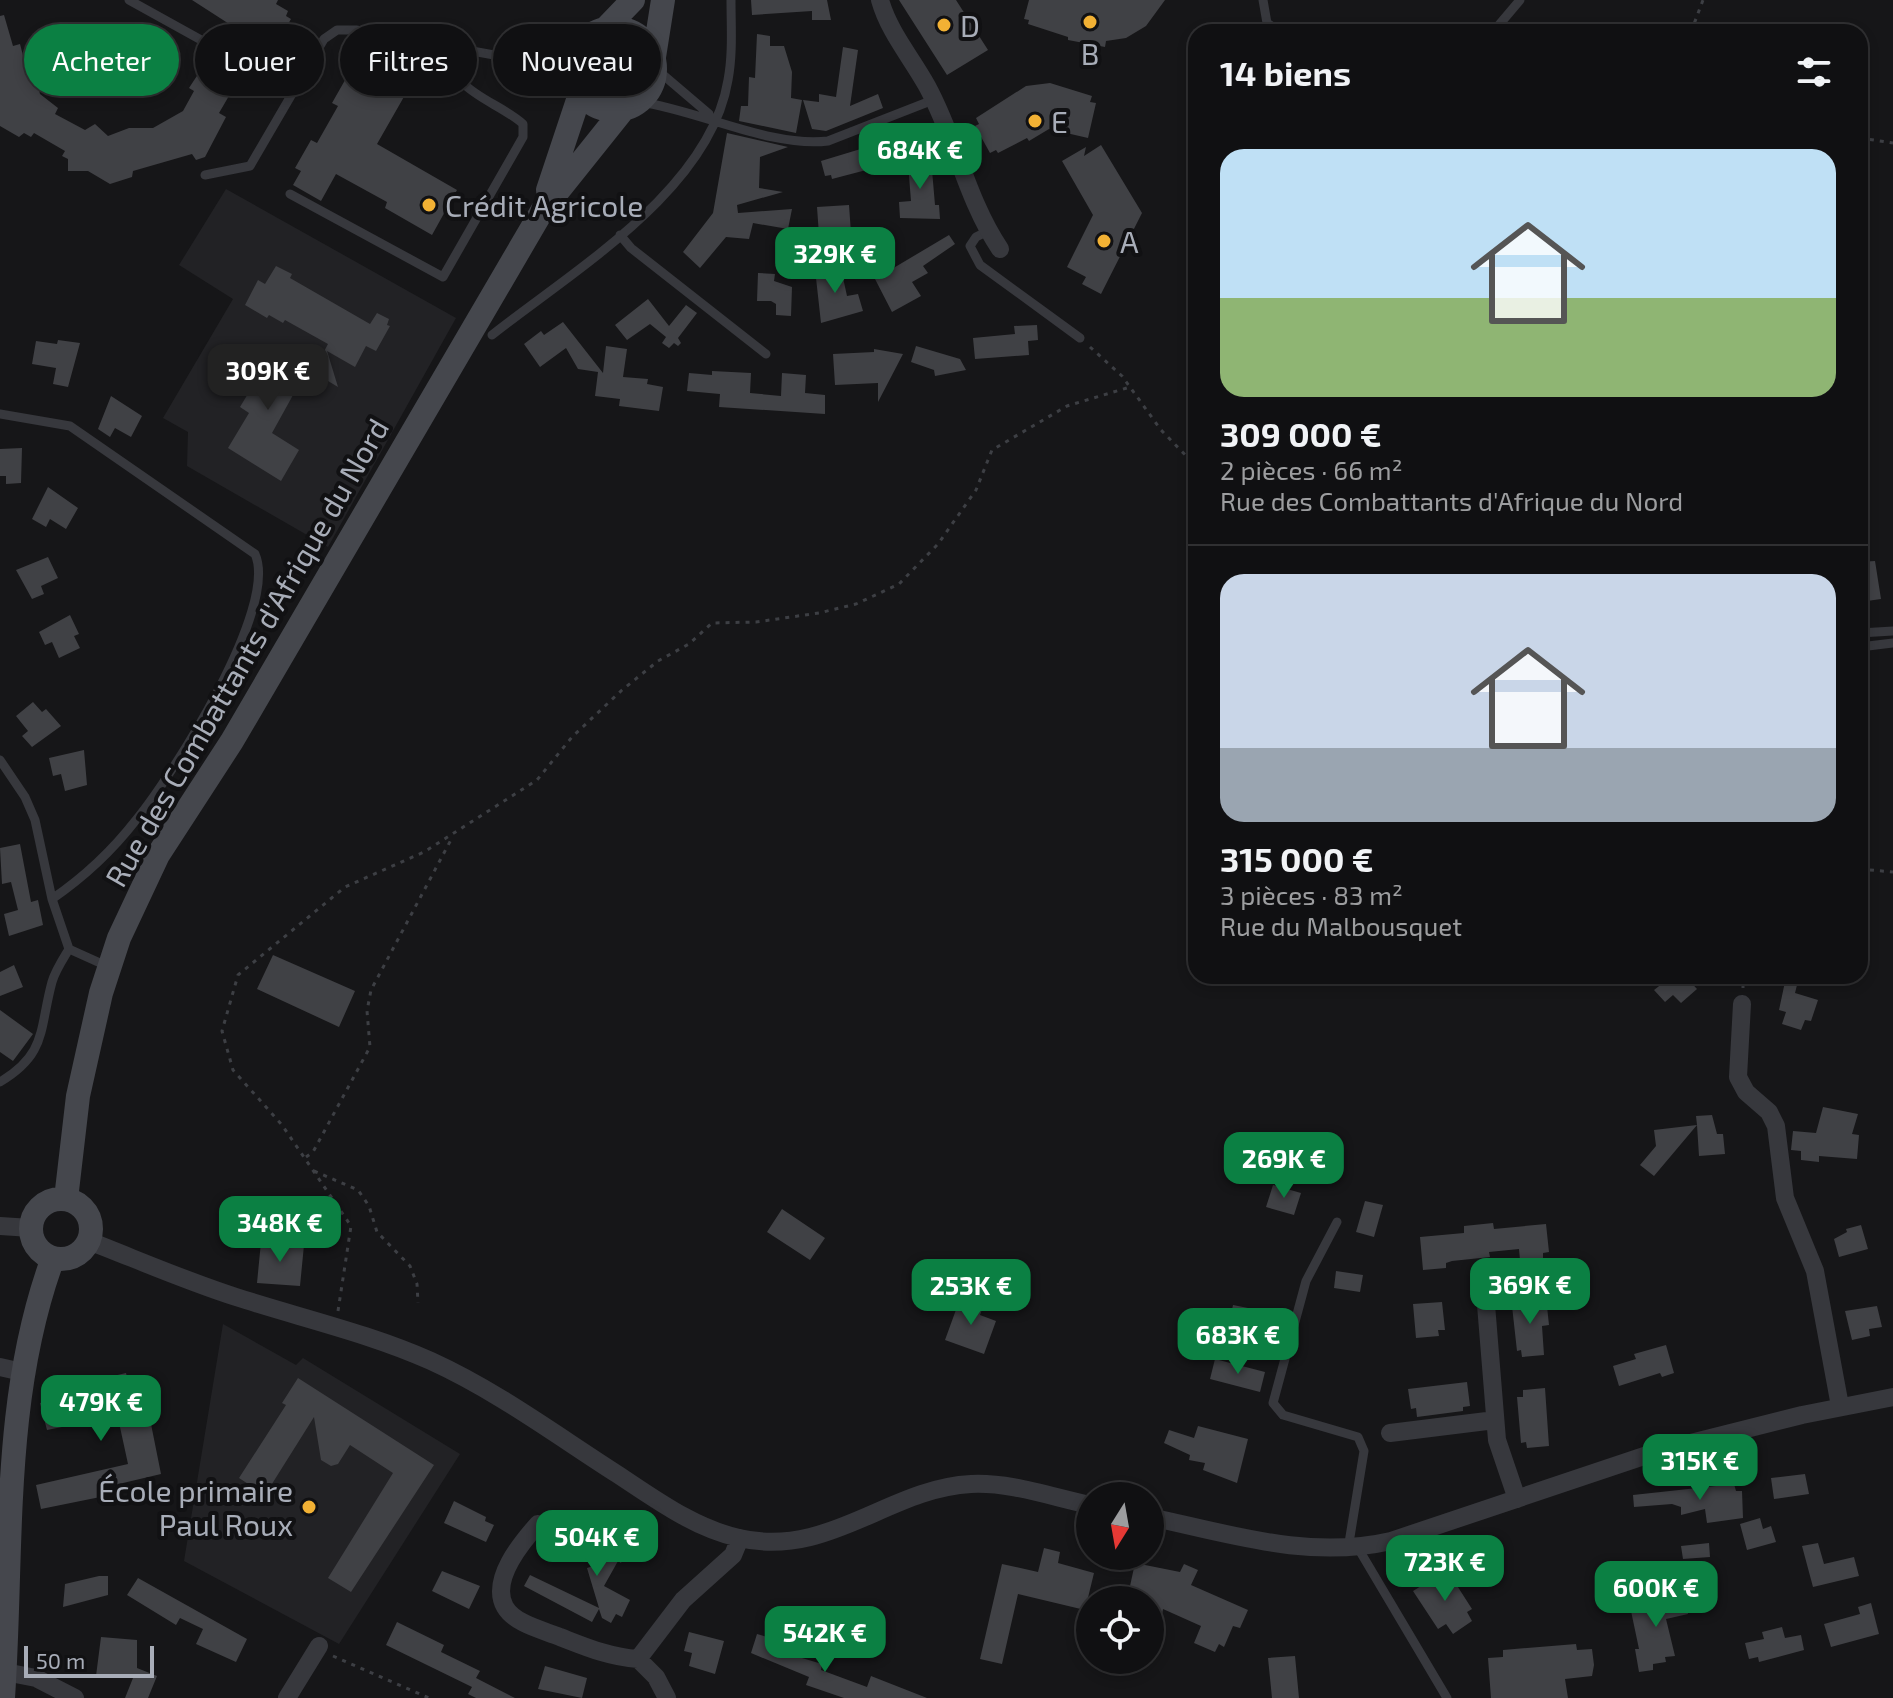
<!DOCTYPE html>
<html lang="fr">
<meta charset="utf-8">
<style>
:root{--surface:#101012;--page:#1e1e20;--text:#f1f3f6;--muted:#9c9d9f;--line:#303032;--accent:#0b8043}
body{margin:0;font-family:"Exo 2",sans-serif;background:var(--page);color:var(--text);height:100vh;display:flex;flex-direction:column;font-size:30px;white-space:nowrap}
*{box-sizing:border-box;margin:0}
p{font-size:26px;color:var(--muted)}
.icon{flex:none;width:44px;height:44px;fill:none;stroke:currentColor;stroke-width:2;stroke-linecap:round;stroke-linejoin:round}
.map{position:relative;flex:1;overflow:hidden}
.panel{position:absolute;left:1188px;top:24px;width:680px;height:960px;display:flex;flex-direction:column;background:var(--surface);border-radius:24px;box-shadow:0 4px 12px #0003,0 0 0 2px var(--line)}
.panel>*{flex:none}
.banner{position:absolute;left:24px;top:24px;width:760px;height:72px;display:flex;gap:16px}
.needle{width:52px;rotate:191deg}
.tools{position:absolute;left:1076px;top:1482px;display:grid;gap:16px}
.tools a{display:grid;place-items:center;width:88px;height:88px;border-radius:50%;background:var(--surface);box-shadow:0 4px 12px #0003,0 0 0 2px var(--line);font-size:40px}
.scale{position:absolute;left:24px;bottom:20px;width:130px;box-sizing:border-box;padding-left:8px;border:4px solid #a8adb8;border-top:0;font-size:22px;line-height:28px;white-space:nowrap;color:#a8adb8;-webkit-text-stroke:6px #111113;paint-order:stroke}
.price{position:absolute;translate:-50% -68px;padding:0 18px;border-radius:16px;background:var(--accent);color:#fff;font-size:26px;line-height:52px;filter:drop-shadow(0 2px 4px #0008)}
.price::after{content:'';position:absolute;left:50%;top:48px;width:24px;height:18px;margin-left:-12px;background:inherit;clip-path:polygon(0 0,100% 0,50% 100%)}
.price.on{background:#222;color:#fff}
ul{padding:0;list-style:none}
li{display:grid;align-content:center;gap:16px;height:424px;padding:0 32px}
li+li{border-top:2px solid var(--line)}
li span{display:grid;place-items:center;height:248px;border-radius:24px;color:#555}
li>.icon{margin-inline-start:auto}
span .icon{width:144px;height:144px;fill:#fffc;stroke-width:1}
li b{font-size:34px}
h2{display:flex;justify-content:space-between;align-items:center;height:96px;padding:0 32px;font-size:34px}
.tag{padding:0 28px;border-radius:36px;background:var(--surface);box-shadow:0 4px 12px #0003,0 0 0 2px var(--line);font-size:28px;line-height:72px}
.tag.on{background:var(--accent);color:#fff}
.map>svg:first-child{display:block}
.built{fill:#222225}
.building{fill:#404145}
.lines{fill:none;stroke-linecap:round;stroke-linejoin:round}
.path{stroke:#3d3f44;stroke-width:3;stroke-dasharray:4 6;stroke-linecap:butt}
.lane{stroke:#37383d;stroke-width:9}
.street{stroke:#37383d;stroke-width:18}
.secondary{stroke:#45474d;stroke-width:24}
.poi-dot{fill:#f2b134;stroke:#111113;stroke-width:3}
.labels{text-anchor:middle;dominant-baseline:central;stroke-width:8;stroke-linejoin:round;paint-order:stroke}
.poi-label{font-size:30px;fill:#a8adb8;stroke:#111113;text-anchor:start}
.street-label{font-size:30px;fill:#a8adb8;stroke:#111113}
</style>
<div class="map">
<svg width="1893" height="1698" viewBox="0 0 1893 1698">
<rect width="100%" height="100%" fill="#161618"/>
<path class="built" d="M226 189 456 318 328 547 187 466 188 432 163 418 233 299 179 265Z
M223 1324 296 1365 303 1358 460 1454 339 1644 184 1561Z"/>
<path class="building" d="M192 0H278L276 4 288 11 286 16 291 19 272 52 242 38 237 29Z
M751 0H827L831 20H812V11L752 15Z
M899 0H956L988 50 947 75Z
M1029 0H1165L1146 26 1126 38 1106 41 1105 47 1068 40V37L1028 24 1029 20 1024 19Z
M4 15 13 46 20 44 26 67 38 70 36 79 40 94 58 108 55 114 85 130 95 124 108 136 129 128H153L183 111 194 91 189 88 208 59 228 67 240 77 219 113 226 117 205 157 196 160 192 154 133 171 132 177 110 184 88 171H68V159L62 156 65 151 34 133 31 137 24 133 19 137 0 126V16Z
M757 34 770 36V46H784L792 72 791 98 802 100 796 133 739 121 741 106H748L749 77 755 78Z
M843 47 858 50 850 106 878 94 883 108 826 131 812 129 803 100 819 102V94L836 97Z
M361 52 413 81 377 144 457 190 432 235 385 208 387 202 336 174 321 201 293 185 301 171 295 168 311 140 317 143 338 106 332 103Z
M1050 83 1092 96 1090 102 1096 103 1088 138 1049 129 1029 141 1027 138 998 153 996 150 990 153 975 126 979 124 976 118 1026 86Z
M727 133 788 147 760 157 759 188 783 192 737 205 738 213 792 209 788 229 753 223 749 239 726 237 700 268 683 252 713 213Z
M887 141 893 163 832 179 831 175 825 176 821 161Z
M1101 145 1142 213 1101 294 1082 284 1086 277 1067 267 1093 215 1062 161 1086 147 1084 156Z
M921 149 923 172 932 170 935 205H939L940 219 900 218 899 202 911 201 907 151Z
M849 205 851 233 819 235 817 207Z
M949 235 955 244 923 266 928 273 912 282 921 296 892 312 875 279Z
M840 264 847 296 858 294 863 311 821 323 815 269Z
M276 266 292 274 290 278 370 324 377 313 389 319 387 325 390 326 376 351 366 346 355 367 327 351 338 387 313 372 328 344 285 320 283 323 269 315 267 318 245 305 258 280 265 284Z
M758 273 775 274 774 281 792 287 791 316 776 315V304L771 301H757Z
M648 299 669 326 686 305 697 313 678 338 681 343 678 346 674 343 669 348 662 343 666 337 650 324 627 340 615 325Z
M563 322 603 373 606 346 627 349 623 377 648 379 647 384 663 387 659 411 619 406 620 399 595 396 598 372 578 369 566 348 540 367 524 344 541 331 544 335Z
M1037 325 1038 340 1028 341 1029 355 975 359 973 338 1015 334 1014 326Z
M58 340 80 343 68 387 53 384 56 368 32 364 36 341 57 344Z
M265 344 308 368 272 433 299 450 281 481 228 448 249 413 240 407 249 392 241 388Z
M916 346 960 359 966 370 935 376 934 370 911 362Z
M874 349 903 354 878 402V383L835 385 833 354 874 352Z
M712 371 751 373 750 393 781 396 782 373 806 375 805 393 825 395V414L719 407 720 394 687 391 689 373 712 375Z
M111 396 142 416 131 437 115 428 110 437 98 429Z
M22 448 21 483 6 484V476H0V449Z
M48 487 78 508 66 529 50 519 46 527 32 519Z
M48 557 58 578 41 586 44 594 32 599 16 570Z
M1875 561 1881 599 1860 602V562Z
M70 615 79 634 74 636 80 648 59 658 52 642 45 645 39 632Z
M33 702 42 712 46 709 61 726 32 747 22 736 28 731 16 716Z
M84 750 87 785 65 791 61 774 53 776 49 758Z
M20 844 31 902 38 900 43 925 9 936 4 914 18 910 11 882 2 884 0 848Z
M273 955 355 991 339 1027 257 989Z
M14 965 23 987 0 996V972Z
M1664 976H1685L1697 989 1681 1003 1673 995 1665 1002 1654 990 1663 983Z
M1786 977 1798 981 1795 993 1818 1000 1811 1021 1805 1020 1801 1030 1782 1024 1786 1012 1779 1010Z
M0 1010 33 1034 13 1061 0 1052Z
M1823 1107 1858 1114 1852 1134 1859 1135 1857 1159 1819 1156V1162L1801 1160V1151L1791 1150 1793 1131 1816 1133Z
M1712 1115 1717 1134H1723L1725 1154 1699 1156 1697 1125 1654 1176 1640 1165 1656 1146 1654 1130 1697 1125 1696 1116Z
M1273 1185 1301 1193 1294 1215 1266 1207Z
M1365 1201 1383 1205 1374 1237 1356 1232Z
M782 1209 825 1238 810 1260 767 1232Z
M1493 1223 1494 1229 1546 1224 1549 1252 1543 1253V1258L1520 1260 1519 1249 1489 1252 1490 1257 1452 1261 1446 1263V1268L1423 1270 1420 1237 1464 1233V1226Z
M1861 1225 1868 1249 1839 1257 1834 1239 1847 1232 1846 1229Z
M261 1242 304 1245 300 1286 257 1283Z
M1336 1271 1363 1275 1360 1292 1334 1288Z
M1546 1297 1549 1325 1542 1326 1544 1355 1522 1357 1521 1350 1517 1351 1512 1306 1519 1305V1299Z
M965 1299 984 1304 980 1315 996 1321 984 1354 945 1340 957 1307 961 1309Z
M1442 1302 1445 1330H1438L1439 1336 1416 1338 1413 1304Z
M1233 1305 1268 1312 1265 1329 1230 1319Z
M1877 1306 1882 1327 1869 1329 1870 1336 1852 1340 1845 1311Z
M1666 1345 1674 1373 1662 1377 1660 1373 1619 1386 1613 1366 1636 1359 1634 1354Z
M1215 1359 1265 1372 1260 1392 1210 1379Z
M126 1373 135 1411 148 1409 161 1474 123 1483 125 1492 41 1509 36 1485 128 1464 115 1404 85 1410 87 1422 47 1430 40 1403 65 1397 63 1388 77 1384 79 1393 111 1386 109 1377Z
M298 1378 434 1465 351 1592 328 1578 393 1473 350 1445 338 1464 331 1466 321 1460 314 1417 265 1495 239 1478 286 1405 282 1403Z
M1467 1382 1470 1406 1463 1407V1411L1417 1417 1416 1408 1411 1409 1408 1389Z
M1545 1388 1549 1446 1527 1448 1526 1442 1521 1443 1517 1397H1523V1390Z
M1198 1426 1248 1439 1237 1483 1203 1470 1205 1463 1189 1460 1190 1455 1164 1443 1169 1430 1194 1438Z
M1805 1474 1809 1494 1774 1499 1771 1478Z
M1734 1484 1736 1491H1742L1743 1518 1707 1523 1705 1509 1681 1515V1507L1672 1504 1634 1507 1633 1495Z
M454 1501 486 1517 485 1521 494 1525 486 1542 444 1523Z
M1760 1518 1763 1529 1771 1526 1776 1542 1747 1550 1740 1524Z
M602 1519 645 1543 635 1560 625 1554 621 1563 618 1561 604 1586 630 1600 622 1617 616 1614 611 1623 602 1618 599 1609 592 1622 524 1586 530 1575 599 1608 587 1568 614 1559 607 1555 612 1547 593 1536Z
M1709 1543 1710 1557 1683 1559 1681 1546Z
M1818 1543 1824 1564 1854 1557 1859 1576 1813 1587 1802 1546Z
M1044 1548 1060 1552 1058 1563 1094 1573 1085 1610 1018 1594 1002 1664 980 1659 1002 1564 1038 1572Z
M1135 1563 1180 1572 1184 1564 1198 1570 1191 1585 1248 1610 1240 1628 1233 1626 1224 1647 1219 1644 1215 1652 1194 1643 1201 1626 1163 1609 1157 1642 1150 1641V1600H1127Z
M1447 1570 1472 1609 1467 1612 1472 1621 1453 1634 1446 1624 1438 1629 1413 1591Z
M442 1571 480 1586 469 1609 432 1591Z
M99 1576H108V1595L63 1607 65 1584Z
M138 1578 247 1639 236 1662 196 1644 203 1629 180 1618 176 1625 127 1595Z
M1670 1592 1671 1596 1684 1593 1688 1614 1666 1619 1675 1656 1665 1657 1666 1662 1653 1664V1670L1639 1672 1635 1649H1639L1631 1611 1646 1608 1645 1600 1653 1595Z
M1871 1603 1879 1634 1831 1647 1824 1624 1860 1614 1858 1607Z
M397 1622 444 1645 441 1652 480 1671 476 1678 515 1698H476L468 1694 472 1687 386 1645Z
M1782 1627 1785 1638 1801 1635 1804 1650 1759 1662 1758 1657 1749 1659 1745 1643 1764 1639 1762 1632Z
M689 1632 724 1641 715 1674 689 1666 692 1653 684 1651Z
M757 1634 795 1645 792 1655 822 1664 821 1670 867 1687 871 1676 927 1698H844L806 1685 809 1677 751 1653Z
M101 1637 137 1640V1668L157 1676 148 1698H125L133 1678 96 1676Z
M1576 1644 1577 1650 1592 1649 1594 1665 1592 1676 1565 1679 1568 1698H1491L1488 1658 1503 1657V1650Z
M1295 1656 1299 1698H1272L1268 1658Z
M545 1666 587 1678 582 1698 538 1689Z"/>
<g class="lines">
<path class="path" d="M1691 32 1703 0
M1860 138 1893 143
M1090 347 1122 376 1161 430 1196 466
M1196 540V560
M1860 869 1893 872
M1743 988V976
M306 1157 313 1152 370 1047 367 1011 371 990 453 836
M314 1171 358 1190 369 1206 377 1232 410 1266 417 1284 418 1303
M338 1311 351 1226 282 1125 233 1070 222 1031 238 975 345 887 424 852 537 780 572 737 622 690 658 661 689 644 712 623 756 622 819 613 856 604 899 584 938 544 976 490 992 450 1067 406 1130 387
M333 1656 429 1698"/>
<path class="lane" d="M129 0 293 91
M1263 0 1267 23 1280 32
M1493 32 1520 0
M540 64 584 40
M655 68 709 114
M640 102C698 110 771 148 828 141L933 100
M205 175 250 166 324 39 337 30H356L533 62 577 87
M290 194 443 277 523 137V124C497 100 445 91 453 49
M988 231 976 237 970 246 980 265 1080 338
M620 235 631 248 766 354
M492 335C574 270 710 190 728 80 733 53 731 27 731 0
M0 414 70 426 255 554C279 607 173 775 136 820 112 851 84 877 52 899
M1860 633 1893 631
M1860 647 1893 643
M0 760 25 797 35 820 52 899 69 949
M0 1082C47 1054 39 1030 52 982 55 971 63 959 69 949L109 967
M1337 1222 1306 1281 1273 1403 1283 1415 1358 1437 1364 1451 1348 1549
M1358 1548 1447 1698"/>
<path class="street" d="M880 0C889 32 911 57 927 86 956 139 966 198 1000 249
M1742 1004 1738 1077 1746 1092 1769 1112 1776 1126 1785 1198 1815 1271 1840 1406
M0 1226 31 1228
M89 1241C138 1260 186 1281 236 1297 301 1318 368 1333 431 1361 497 1391 556 1435 617 1474 655 1499 694 1528 739 1538 828 1559 889 1488 971 1484 1010 1482 1052 1497 1090 1505
M1484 1280 1497 1440 1517 1499
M0 1367 22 1372
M1390 1433 1495 1420
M1150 1517C1230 1534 1309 1560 1391 1541L1659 1451 1802 1415 1893 1397
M538 1524C521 1543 490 1580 505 1607 515 1624 543 1630 560 1637 586 1647 609 1657 638 1659
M5 1672 36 1678 75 1698
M287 1698 319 1646
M667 1698 656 1677 638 1659 683 1600 733 1555 740 1538"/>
<path class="secondary" d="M573 69a41 41 0 1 1 82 0a41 41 0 1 1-82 0Z
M606 28 633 0
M654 57 663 0
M548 190 580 94
M31 1229a30 30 0 1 1 60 0a30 30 0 1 1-60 0Z
M66 1199 78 1096 101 993 119 938 158 855 232 741 542 211 622 111
M3 1698C13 1550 1 1399 53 1258"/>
</g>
<g class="poi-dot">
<circle cx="1090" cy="22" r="8"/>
<circle cx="944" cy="25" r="8"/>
<circle cx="1035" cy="121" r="8"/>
<circle cx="429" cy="205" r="8"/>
<circle cx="1104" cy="241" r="8"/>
<circle cx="309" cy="1507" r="8"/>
</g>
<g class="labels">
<g class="poi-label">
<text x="960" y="25">D</text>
<text x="1090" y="53" text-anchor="middle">B</text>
<text x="1051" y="121">E</text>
<text x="445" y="205">Crédit Agricole</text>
<text x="1120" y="241">A</text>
<text x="293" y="1490" text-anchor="end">École primaire<tspan x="293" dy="34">Paul Roux</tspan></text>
</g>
<g class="street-label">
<text transform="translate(246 652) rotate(-60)">Rue des Combattants d'Afrique du Nord</text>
</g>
</g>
</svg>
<div class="tools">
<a><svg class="needle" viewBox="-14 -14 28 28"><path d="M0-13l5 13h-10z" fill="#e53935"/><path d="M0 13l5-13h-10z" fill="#9c9d9f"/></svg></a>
<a><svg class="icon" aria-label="locate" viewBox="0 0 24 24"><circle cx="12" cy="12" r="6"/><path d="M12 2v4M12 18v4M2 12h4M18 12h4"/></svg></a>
</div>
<div class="scale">50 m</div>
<b class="price" style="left:920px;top:191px">684K €</b>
<b class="price" style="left:835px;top:295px">329K €</b>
<b class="price on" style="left:268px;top:412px">309K €</b>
<b class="price" style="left:1284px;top:1200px">269K €</b>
<b class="price" style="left:280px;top:1264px">348K €</b>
<b class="price" style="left:1530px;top:1326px">369K €</b>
<b class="price" style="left:971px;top:1327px">253K €</b>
<b class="price" style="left:1238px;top:1376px">683K €</b>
<b class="price" style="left:101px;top:1443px">479K €</b>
<b class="price" style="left:1700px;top:1502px">315K €</b>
<b class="price" style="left:597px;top:1578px">504K €</b>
<b class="price" style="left:1445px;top:1603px">723K €</b>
<b class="price" style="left:1656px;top:1629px">600K €</b>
<b class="price" style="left:825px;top:1674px">542K €</b>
<div class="banner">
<a class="tag on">Acheter</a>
<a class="tag">Louer</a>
<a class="tag">Filtres</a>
<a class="tag">Nouveau</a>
</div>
<section class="panel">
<h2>14 biens<svg class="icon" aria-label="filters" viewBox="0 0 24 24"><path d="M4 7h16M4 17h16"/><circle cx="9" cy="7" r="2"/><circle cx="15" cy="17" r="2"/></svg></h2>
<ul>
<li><span style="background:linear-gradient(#bfe0f5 60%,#8fb573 0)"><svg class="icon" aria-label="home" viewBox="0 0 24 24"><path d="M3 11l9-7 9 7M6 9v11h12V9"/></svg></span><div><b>309 000 €</b><p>2 pièces · 66 m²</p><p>Rue des Combattants d'Afrique du Nord</p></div></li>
<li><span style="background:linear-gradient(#c9d6e8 70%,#9aa5b1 0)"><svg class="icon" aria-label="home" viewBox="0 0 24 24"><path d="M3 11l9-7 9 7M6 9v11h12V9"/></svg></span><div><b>315 000 €</b><p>3 pièces · 83 m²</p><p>Rue du Malbousquet</p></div></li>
</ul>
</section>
</div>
